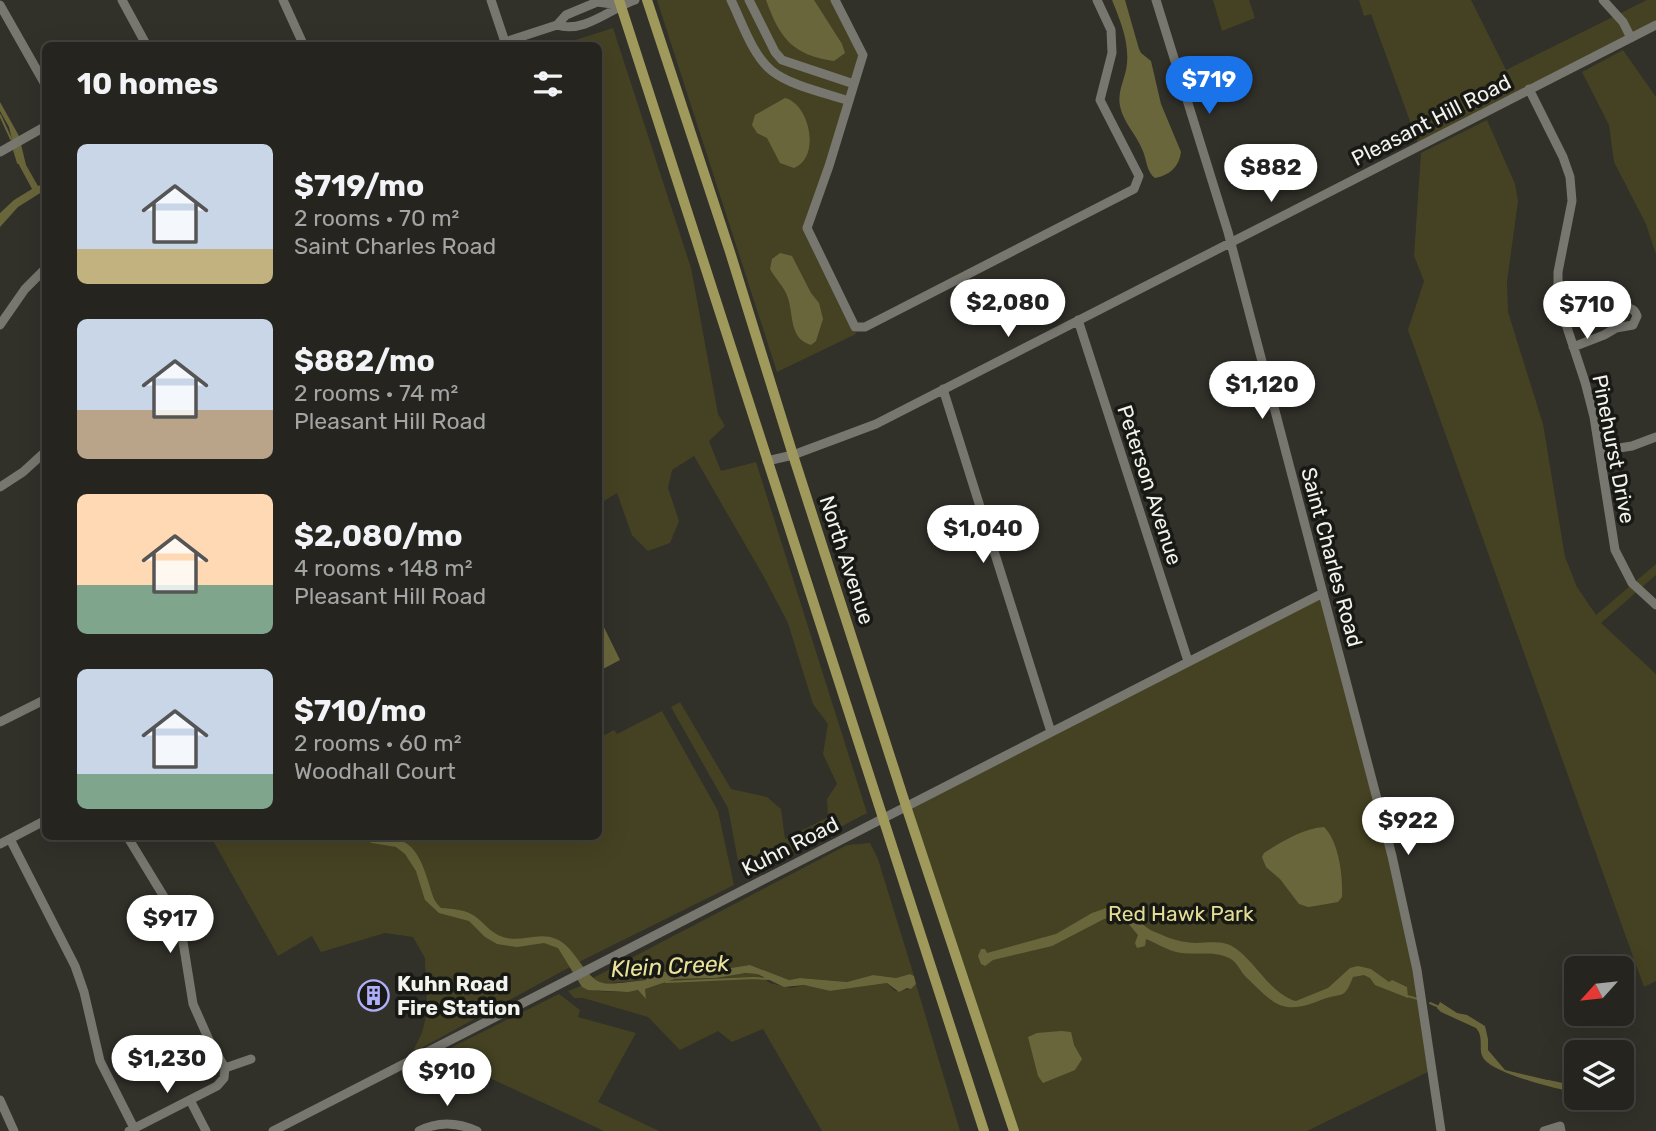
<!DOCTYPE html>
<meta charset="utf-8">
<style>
:root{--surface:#25241f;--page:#31302c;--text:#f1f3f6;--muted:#a3a4a4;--line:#42413d;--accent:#1a73e8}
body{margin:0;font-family:Rubik,sans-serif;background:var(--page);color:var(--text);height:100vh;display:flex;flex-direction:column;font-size:26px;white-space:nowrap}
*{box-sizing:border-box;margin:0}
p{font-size:23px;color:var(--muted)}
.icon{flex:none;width:38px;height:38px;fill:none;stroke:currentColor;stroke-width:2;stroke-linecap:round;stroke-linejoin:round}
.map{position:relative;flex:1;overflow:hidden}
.panel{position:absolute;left:42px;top:42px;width:560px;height:798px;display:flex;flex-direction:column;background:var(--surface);border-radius:10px;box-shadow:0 7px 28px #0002,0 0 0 2px var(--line)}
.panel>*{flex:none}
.needle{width:46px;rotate:243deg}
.controls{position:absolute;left:1564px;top:956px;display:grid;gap:14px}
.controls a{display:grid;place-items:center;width:70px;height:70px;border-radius:10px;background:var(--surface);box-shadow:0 7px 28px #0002,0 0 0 2px var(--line);font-size:35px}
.price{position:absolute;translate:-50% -60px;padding:0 16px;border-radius:24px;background:#fff;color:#222;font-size:23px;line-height:46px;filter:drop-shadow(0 2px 4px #0008)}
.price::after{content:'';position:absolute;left:50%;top:42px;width:21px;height:16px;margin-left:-10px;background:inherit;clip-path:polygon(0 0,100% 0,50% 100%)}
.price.selected{background:var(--accent);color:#fff}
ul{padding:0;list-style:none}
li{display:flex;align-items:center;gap:21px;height:175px;padding:0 35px}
li span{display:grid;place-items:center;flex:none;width:196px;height:140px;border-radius:10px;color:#555}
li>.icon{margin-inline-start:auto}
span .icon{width:84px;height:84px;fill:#fffc;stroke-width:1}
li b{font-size:30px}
h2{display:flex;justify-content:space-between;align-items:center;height:84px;padding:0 35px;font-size:30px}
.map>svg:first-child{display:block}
.green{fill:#454223}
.water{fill:#6a663b}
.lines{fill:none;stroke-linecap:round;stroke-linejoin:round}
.stream{stroke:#6a663b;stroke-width:2}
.minor{stroke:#78776f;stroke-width:9}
.major{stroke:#9f995b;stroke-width:10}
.labels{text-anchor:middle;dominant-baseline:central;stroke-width:7;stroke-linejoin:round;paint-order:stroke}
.street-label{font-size:21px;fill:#f3f3ee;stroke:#181815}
.park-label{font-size:21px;fill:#e4de95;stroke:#181815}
.poi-label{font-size:21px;font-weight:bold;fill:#f3f3ee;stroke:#181815;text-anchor:start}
.water-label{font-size:23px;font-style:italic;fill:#eae49b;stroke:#181815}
</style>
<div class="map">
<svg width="1656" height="1131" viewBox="0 0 1656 1131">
<rect width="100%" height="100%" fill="#313029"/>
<path class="green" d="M657 0H831L860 55 804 230 856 334 777 372Z
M1213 0H1249L1255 18 1222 31Z
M1359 0H1471L1506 70 1647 0H1656V22L1418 143 1371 14 1364 16Z
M613 28 691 268 718 414 725 426 709 441 721 471 756 462 867 813 748 876 738 861 728 808 671 707 680 702 731 789 767 797 781 809 785 839 828 817 827 799 837 784 823 754 828 724 813 704 788 623 764 577 694 456 672 470 668 488 679 521 670 543 648 551 632 535 617 493 599 504 598 46 560 45Z
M1623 50 1656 97V254L1646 224 1614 162 1609 125 1582 72Z
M1487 120 1515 184 1518 201 1507 282 1508 312 1543 424 1565 557 1577 587 1596 615 1656 564V575L1601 623 1656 674V981L1644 987 1408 330 1424 281 1414 256 1421 153Z
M1323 592 1411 929 1432 1070 1307 1131H1016L910 806Z
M662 711 718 811 734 885 581 961 412 1053 422 1033 427 1012 425 958 413 937 385 933 321 952 312 936 278 956 211 837 598 836 599 738 614 730 617 734Z
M870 843 878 859 914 976 910 974 896 978 873 975 847 982 800 978 789 980 750 965 705 972 668 971 646 980 609 983H601L593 978 847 845Z
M740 973 757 974 770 983 791 988 804 985 830 991 887 983 895 991 911 989 916 984 960 1131H822L763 1029 732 1042 718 1031 680 1050 648 1017 583 998H574L568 991 581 986C593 993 625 993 638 990L646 999 644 989 676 979 717 978Z
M559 994 580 1010 578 1017 636 1033 598 1102 659 1131H604L438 1054Z"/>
<path class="water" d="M766 0H814L842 44 845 53 834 61C793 55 780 39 766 0Z
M1112 0H1125L1139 49 1141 53 1151 61 1161 104 1181 152C1179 167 1170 175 1155 178 1146 172 1147 159 1142 149 1136 134 1123 122 1120 106 1117 90 1126 78 1127 63 1129 41 1120 20 1112 0Z
M785 98C810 104 821 158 794 168L780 163 767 138 757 133 752 125 755 115Z
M0 102 19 136 26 165 38 186 46 183 45 190 18 207 0 227V213L14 200 32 189 18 163 9 127 0 111Z
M780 253 792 256 811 293 819 303 823 319 816 341 811 345C789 338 794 317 788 298 785 288 775 278 770 269L772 259Z
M599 617 620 660 599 671H598Z
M1324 827C1339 842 1343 876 1342 897L1338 902 1315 906 1308 907 1299 904 1280 879 1266 867 1262 857 1264 853C1281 842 1304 828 1324 827Z
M357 837C403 836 415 837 429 884 432 893 433 901 441 908 452 909 463 909 473 915 484 922 490 933 503 937 521 943 539 931 556 939 575 946 585 979 603 983 613 985 634 981 646 980L649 976 668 971 705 972 750 965 789 980 800 978 847 982 873 975 896 978 910 974 914 976 916 984 911 989 907 988 899 992 887 983 830 991 804 985 784 987 757 974 745 973 716 978 675 979 645 989 646 999 638 990 628 992 588 990 582 987 558 948 544 943 517 947 497 944 485 937 469 921 439 913 425 900 416 871 405 854 396 847 372 843Z
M1115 905C1132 907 1139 926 1155 932 1164 936 1176 941 1186 942 1201 945 1216 939 1230 945 1254 958 1266 989 1292 1000L1296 1001 1328 988 1350 968 1358 966 1371 969 1389 982 1392 980 1407 987 1408 998 1375 985 1370 978 1364 975 1353 977C1343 1002 1343 991 1321 1000 1282 1016 1274 1004 1247 978 1240 972 1238 962 1229 958 1213 950 1192 956 1176 952 1165 949 1156 943 1146 939L1145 946 1137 948 1135 943 1138 935 1121 915 1104 919 1052 946 993 960 985 966 981 964 978 956 981 949H985L987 953 1056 934 1092 913Z
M1440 1002 1457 1013 1467 1015 1485 1026 1488 1039V1050L1505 1070 1577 1087V1093C1557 1089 1495 1074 1484 1059 1477 1050 1485 1038 1476 1028L1441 1012 1437 1008Z
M1061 1031 1071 1032 1074 1045 1082 1059 1075 1070 1043 1083 1038 1076 1028 1037 1037 1033Z"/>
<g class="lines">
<path class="stream" d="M0 115 11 139
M14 150 18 163
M666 982 754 978 768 979
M1407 996 1418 999
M1430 1003 1439 1007
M1548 1081 1577 1087"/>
<path class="minor" d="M122 0 147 46
M283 0 304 46
M491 0 505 42
M731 0C742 22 752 55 772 71 791 86 826 93 849 101
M749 0 775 52 782 60 854 84
M835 0 863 55 829 166 807 228 855 327H865L1134 189 1139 176 1100 100 1112 53 1111 30 1097 0
M1156 0 1228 232 1392 856 1417 970 1441 1131
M1603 0 1623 22 1631 38
M0 5 46 86
M557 25C584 34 611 8 635 0
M493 46 557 25 566 15 597 2 620 5
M1529 89 1563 157 1570 177 1572 201 1558 272V300L1585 382 1594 417 1615 550 1632 583 1656 605
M0 152 46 126
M1078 320 1188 661
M0 325 25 289 46 268
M1573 347 1604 335 1616 328 1633 325 1637 316C1634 307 1628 307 1620 310L1616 317V328
M943 389 1051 732
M1600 451 1632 446 1656 437
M767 461 793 455 876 424 1656 25
M0 487 23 472 46 451
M0 722 46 699
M127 836 172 910 183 942 193 1004 209 1040 225 1068
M10 839 75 966 84 992 100 1061 134 1128
M0 844 46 820
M225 1068 251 1059
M0 1100 14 1131
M190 1100 206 1131
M129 1131 217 1086 224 1078 225 1068
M273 1131 1323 593
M419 1131C438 1121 457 1122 477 1131
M1544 1131 1560 1126 1561 1131"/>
<path class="major" d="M619 0 984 1131
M647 0 730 252 793 455 906 806 1014 1131"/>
</g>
<defs>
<symbol id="building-ring" viewBox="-11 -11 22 22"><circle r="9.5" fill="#181815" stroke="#aeaefa" stroke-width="1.5"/><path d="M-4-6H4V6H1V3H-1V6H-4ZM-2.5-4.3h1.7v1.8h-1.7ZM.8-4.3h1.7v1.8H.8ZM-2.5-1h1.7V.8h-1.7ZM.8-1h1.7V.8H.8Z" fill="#aeaefa"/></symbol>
</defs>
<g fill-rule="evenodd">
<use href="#building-ring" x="356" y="978" width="35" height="35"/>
</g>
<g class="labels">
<g class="street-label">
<text transform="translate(1431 120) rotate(-27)">Pleasant Hill Road</text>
<text transform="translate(1614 449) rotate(79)">Pinehurst Drive</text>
<text transform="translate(1150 485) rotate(72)">Peterson Avenue</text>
<text transform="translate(1332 557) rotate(75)">Saint Charles Road</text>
<text transform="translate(847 560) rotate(72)">North Avenue</text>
<text transform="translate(790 846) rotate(-27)">Kuhn Road</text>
</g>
<g class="park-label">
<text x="1181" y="913">Red Hawk Park</text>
</g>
<g class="poi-label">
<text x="397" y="983">Kuhn Road<tspan x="397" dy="24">Fire Station</tspan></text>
</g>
<g class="water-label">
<text transform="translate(670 966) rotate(-3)">Klein Creek</text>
</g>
</g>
</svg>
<div class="controls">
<a><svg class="needle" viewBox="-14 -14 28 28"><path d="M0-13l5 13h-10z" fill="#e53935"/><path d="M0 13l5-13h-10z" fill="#a3a4a4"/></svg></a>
<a><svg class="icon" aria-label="layers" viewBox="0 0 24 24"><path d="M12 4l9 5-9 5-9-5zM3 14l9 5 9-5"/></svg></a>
</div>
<b class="price selected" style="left:1209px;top:116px">$719</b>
<b class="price" style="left:1271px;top:204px">$882</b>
<b class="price" style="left:1008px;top:339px">$2,080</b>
<b class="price" style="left:1587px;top:341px">$710</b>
<b class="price" style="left:1262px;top:421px">$1,120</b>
<b class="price" style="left:983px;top:565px">$1,040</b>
<b class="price" style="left:1408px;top:857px">$922</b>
<b class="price" style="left:170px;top:955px">$917</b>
<b class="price" style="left:167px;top:1095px">$1,230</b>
<b class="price" style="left:447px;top:1108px">$910</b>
<section class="panel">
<h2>10 homes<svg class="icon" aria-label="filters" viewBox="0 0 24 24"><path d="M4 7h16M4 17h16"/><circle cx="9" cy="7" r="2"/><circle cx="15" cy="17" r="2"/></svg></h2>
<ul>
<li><span style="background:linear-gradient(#c9d6e8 75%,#c2b280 0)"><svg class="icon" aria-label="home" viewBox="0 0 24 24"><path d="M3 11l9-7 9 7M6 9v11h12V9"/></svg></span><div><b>$719/mo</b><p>2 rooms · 70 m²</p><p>Saint Charles Road</p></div></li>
<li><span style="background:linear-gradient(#c9d6e8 65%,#b9a48a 0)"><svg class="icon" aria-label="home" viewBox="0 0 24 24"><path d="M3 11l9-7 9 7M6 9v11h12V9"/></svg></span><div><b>$882/mo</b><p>2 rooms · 74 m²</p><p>Pleasant Hill Road</p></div></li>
<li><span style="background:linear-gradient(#ffd9b3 65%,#7fa58c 0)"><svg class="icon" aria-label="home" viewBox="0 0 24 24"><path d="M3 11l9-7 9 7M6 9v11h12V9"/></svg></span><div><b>$2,080/mo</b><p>4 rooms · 148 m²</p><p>Pleasant Hill Road</p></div></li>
<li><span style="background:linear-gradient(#c9d6e8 75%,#7fa58c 0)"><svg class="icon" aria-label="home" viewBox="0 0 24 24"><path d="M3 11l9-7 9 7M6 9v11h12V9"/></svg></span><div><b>$710/mo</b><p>2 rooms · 60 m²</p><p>Woodhall Court</p></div></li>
</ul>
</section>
</div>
